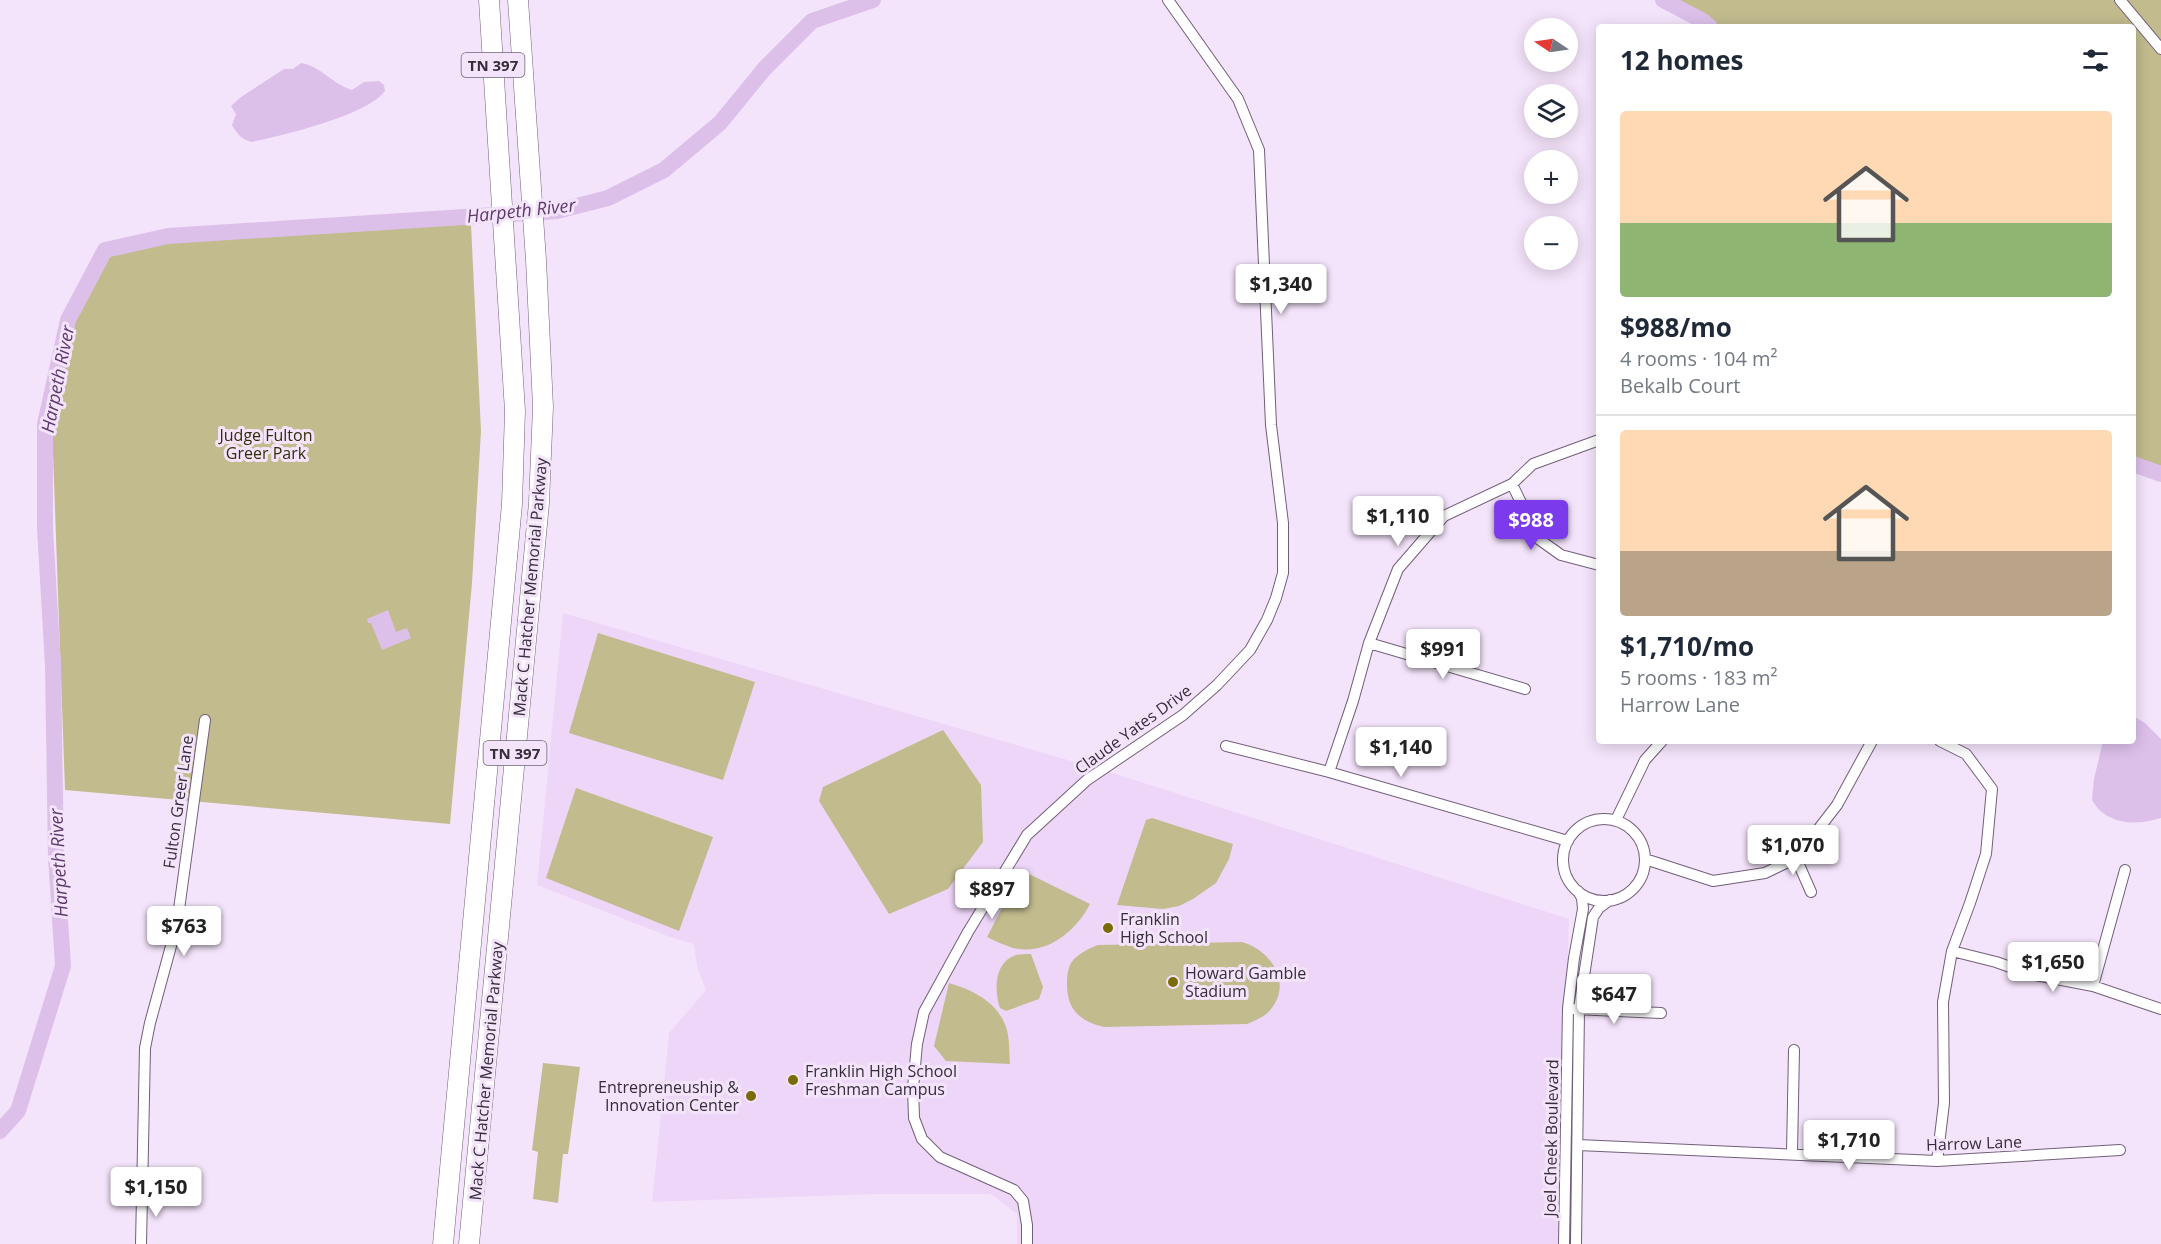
<!DOCTYPE html>
<meta charset="utf-8">
<style>
:root{--surface:#fff;--page:#f2f2f3;--text:#1f2937;--muted:#747a83;--line:#e0e1e3;--accent:#7c3aed}
body{margin:0;font-family:"Open Sans",sans-serif;background:var(--page);color:var(--text);height:100vh;display:flex;flex-direction:column;font-size:22px;white-space:nowrap}
*{box-sizing:border-box;margin:0}
p{font-size:20px;color:var(--muted)}
.icon{flex:none;width:33px;height:33px;fill:none;stroke:currentColor;stroke-width:2;stroke-linecap:round;stroke-linejoin:round}
.map{position:relative;flex:1;overflow:hidden}
.sheet{position:absolute;left:1596px;top:24px;width:540px;height:720px;display:flex;flex-direction:column;background:var(--surface);border-radius:6px;box-shadow:0 3px 15px #0003}
.sheet>*{flex:none}
.needle{width:39px;rotate:283deg}
.fabs{position:absolute;left:1524px;top:18px;display:grid;gap:12px}
.fabs a{display:grid;place-items:center;width:54px;height:54px;border-radius:50%;background:var(--surface);box-shadow:0 3px 15px #0003;font-size:30px}
.price{position:absolute;translate:-50% -51px;padding:0 14px;border-radius:6px;background:#fff;color:#222;font-size:20px;line-height:39px;filter:drop-shadow(0 2px 3px #0008)}
.price::after{content:'';position:absolute;left:50%;top:36px;width:18px;height:14px;margin-left:-9px;background:inherit;clip-path:polygon(0 0,100% 0,50% 100%)}
.price.on{background:var(--accent);color:#fff}
ul{padding:0;list-style:none}
li{display:grid;align-content:center;gap:12px;height:318px;padding:0 24px}
li+li{border-top:2px solid var(--line)}
li span{display:grid;place-items:center;height:186px;border-radius:6px;color:#555}
li>.icon{margin-inline-start:auto}
span .icon{width:108px;height:108px;fill:#fffc;stroke-width:1}
li b{font-size:26px}
h2{display:flex;justify-content:space-between;align-items:center;height:72px;padding:0 24px;font-size:26px}
.map>svg:first-child{display:block}
.built{fill:#eed6f9}
.green{fill:#c1bb8e}
.water{fill:#ddc0ea}
.lines{fill:none;stroke-linecap:round;stroke-linejoin:round}
.river{stroke:#ddc0ea;stroke-width:16}
.street-casing{stroke:#715f79;stroke-width:12}
.highway-casing{stroke:#715f79;stroke-width:21}
.street{stroke:#fff;stroke-width:10}
.highway{stroke:#fff;stroke-width:20}
.poi-dot{fill:#796c07;stroke:#f4e4fb;stroke-width:2}
.labels{text-anchor:middle;dominant-baseline:central;stroke-width:6;stroke-linejoin:round;paint-order:stroke}
.shield{fill:#f4e4fb;stroke:#6e6472;stroke-width:1.5}
.shield-label{font-size:15px;font-weight:bold;fill:#352d38}
.park-label{font-size:16px;fill:#332d05;stroke:#f4e4fb}
.street-label{font-size:16px;fill:#352d38;stroke:#f4e4fb}
.poi-label{font-size:16px;fill:#352d38;stroke:#f4e4fb;text-anchor:start}
.water-label{font-size:18px;font-style:italic;fill:#5e396d;stroke:#f4e4fb}
</style>
<div class="map">
<svg width="2161" height="1244" viewBox="0 0 2161 1244">
<rect width="100%" height="100%" fill="#f4e4fb"/>
<path class="built" d="M563 613 1116 774 1569 919 1560 1244H1017V1214L991 1194H876L652 1202 669 1033 706 990 697 967 694 944 670 937 537 885Z"/>
<path class="green" d="M1663 0H2161V474L2133 464V27H1710L1703 21Z
M471 225 481 431 472 583 450 824 65 790 52 425 80 296 105 250 168 236 313 226Z
M598 633 755 682 723 780 569 733Z
M943 730 981 785 983 842 948 889 889 914 819 801 823 787Z
M576 788 713 837 679 931 546 878Z
M1152 818 1233 844 1229 859 1216 883 1193 899 1179 906 1163 909 1117 905 1146 820Z
M1025 872 1090 904C1076 931 1047 956 1013 948 1004 945 995 941 987 937L1020 873Z
M1242 942C1270 950 1293 982 1271 1009 1265 1017 1256 1020 1247 1024L1104 1027C1078 1021 1066 1008 1067 981 1067 975 1068 969 1071 963 1077 954 1088 949 1098 945Z
M1031 954 1043 987 1039 999 1006 1011 1000 1008C994 991 994 962 1016 955 1020 954 1026 954 1031 954Z
M949 983C972 990 997 1001 1006 1027 1010 1038 1009 1053 1010 1064L946 1061 934 1046Z
M543 1063 580 1067 568 1154H563L558 1203 533 1199 538 1152 532 1150Z"/>
<path class="water" d="M301 63C321 66 332 84 352 90L364 82 379 81 384 85 385 91C366 116 284 135 252 142 242 140 237 134 232 125L236 114 231 106 241 97 284 69H293Z
M388 610 396 632 407 628 411 638 382 650 371 623H368L367 619Z
M2133 716 2145 723 2161 739V818C2136 826 2106 825 2092 800L2094 779 2103 741H2133Z"/>
<g class="lines">
<path class="river" d="M1663 0 1703 21 1710 27
M2133 464 2161 474
M0 1131 18 1111 63 966 56 857 53 666 45 528V424L68 320 105 250 168 236 557 211 608 198 664 170 720 123 765 68 812 21 873 0"/>
<defs>
<path id="street" d="M2120 0 2161 49
M1512 484 1526 513 1533 535 1561 555 1599 565
M1369 643 1525 689
M1226 746 1329 772 1568 841
M1329 772 1353 701 1369 643 1398 569 1444 516 1512 484 1533 464 1599 440
M1563 860a41 41 0 1 1 82 0a41 41 0 1 1-82 0Z
M1616 820 1645 760 1662 741
M1796 858 1811 892
M1645 859 1713 881 1765 873 1796 858 1837 805 1872 741
M1952 951 1996 962 2030 974 2093 986 2161 1009
M2093 986 2125 870
M1575 1009 1661 1013
M1578 1145 1937 1161 2120 1150
M1792 1153 1794 1050
M1937 1161 1944 1103 1943 1002 1952 951 1970 903 1986 854 1992 789 1966 754 1940 741
M141 1244 145 1048 150 1023 177 924 205 720
M1027 1244V1225L1023 1201 1014 1190 940 1157 922 1139 914 1118 913 1088 917 1044 924 1012 968 932 1027 835 1087 780 1183 715 1217 685 1250 650 1267 620 1276 598 1283 573V523L1271 425 1259 150 1238 99 1168 0
M1564 1244 1568 1008 1574 958 1583 909 1582 898 1578 891
M1576 1244 1579 1009 1593 917 1599 908 1610 900"/>
<path id="highway" d="M443 1244 512 504 515 411 489 0
M469 1244 539 503 543 407 536 260 518 0"/>
</defs>
<use href="#street" class="street-casing"/>
<use href="#highway" class="highway-casing"/>
<use href="#street" class="street"/>
<use href="#highway" class="highway"/>
</g>
<g class="poi-dot">
<circle cx="1108" cy="928" r="6"/>
<circle cx="1173" cy="982" r="6"/>
<circle cx="793" cy="1080" r="6"/>
<circle cx="751" cy="1096" r="6"/>
</g>
<g class="labels">
<g class="shield">
<rect x="461.5" y="53" width="63" height="24" rx="4.5"/>
<rect x="483.5" y="741" width="63" height="24" rx="4.5"/>
</g>
<g class="shield-label">
<text x="493" y="65">TN 397</text>
<text x="515" y="753">TN 397</text>
</g>
<g class="park-label">
<text x="266" y="435">Judge Fulton<tspan x="266" dy="18">Greer Park</tspan></text>
</g>
<g class="street-label">
<text transform="translate(530 587) rotate(-85)">Mack C Hatcher Memorial Parkway</text>
<text transform="translate(1133 729) rotate(-36)">Claude Yates Drive</text>
<text transform="translate(178 802) rotate(-82)">Fulton Greer Lane</text>
<text transform="translate(486 1071) rotate(-85)">Mack C Hatcher Memorial Parkway</text>
<text transform="translate(1551 1138) rotate(-89)">Joel Cheek Boulevard</text>
<text transform="translate(1974 1143) rotate(-2)">Harrow Lane</text>
</g>
<g class="poi-label">
<text x="1120" y="919">Franklin<tspan x="1120" dy="18">High School</tspan></text>
<text x="1185" y="973">Howard Gamble<tspan x="1185" dy="18">Stadium</tspan></text>
<text x="805" y="1071">Franklin High School<tspan x="805" dy="18">Freshman Campus</tspan></text>
<text x="739" y="1087" text-anchor="end">Entrepreneuship &amp;<tspan x="739" dy="18">Innovation Center</tspan></text>
</g>
<g class="water-label">
<text transform="translate(521 210) rotate(-6)">Harpeth River</text>
<text transform="translate(57 379) rotate(-79)">Harpeth River</text>
<text transform="translate(58 863) rotate(-93)">Harpeth River</text>
</g>
</g>
</svg>
<div class="fabs">
<a><svg class="needle" viewBox="-14 -14 28 28"><path d="M0-13l5 13h-10z" fill="#e53935"/><path d="M0 13l5-13h-10z" fill="#747a83"/></svg></a>
<a><svg class="icon" aria-label="layers" viewBox="0 0 24 24"><path d="M12 4l9 5-9 5-9-5zM3 14l9 5 9-5"/></svg></a>
<a>+</a>
<a>−</a>
</div>
<b class="price" style="left:1281px;top:315px">$1,340</b>
<b class="price" style="left:1398px;top:547px">$1,110</b>
<b class="price on" style="left:1531px;top:551px">$988</b>
<b class="price" style="left:1443px;top:680px">$991</b>
<b class="price" style="left:1401px;top:778px">$1,140</b>
<b class="price" style="left:1793px;top:876px">$1,070</b>
<b class="price" style="left:992px;top:920px">$897</b>
<b class="price" style="left:184px;top:957px">$763</b>
<b class="price" style="left:2053px;top:993px">$1,650</b>
<b class="price" style="left:1614px;top:1025px">$647</b>
<b class="price" style="left:1849px;top:1171px">$1,710</b>
<b class="price" style="left:156px;top:1218px">$1,150</b>
<section class="sheet">
<h2>12 homes<svg class="icon" aria-label="filters" viewBox="0 0 24 24"><path d="M4 7h16M4 17h16"/><circle cx="9" cy="7" r="2"/><circle cx="15" cy="17" r="2"/></svg></h2>
<ul>
<li><span style="background:linear-gradient(#ffd9b3 60%,#8fb573 0)"><svg class="icon" aria-label="home" viewBox="0 0 24 24"><path d="M3 11l9-7 9 7M6 9v11h12V9"/></svg></span><div><b>$988/mo</b><p>4 rooms · 104 m²</p><p>Bekalb Court</p></div></li>
<li><span style="background:linear-gradient(#ffd9b3 65%,#b9a48a 0)"><svg class="icon" aria-label="home" viewBox="0 0 24 24"><path d="M3 11l9-7 9 7M6 9v11h12V9"/></svg></span><div><b>$1,710/mo</b><p>5 rooms · 183 m²</p><p>Harrow Lane</p></div></li>
</ul>
</section>
</div>
